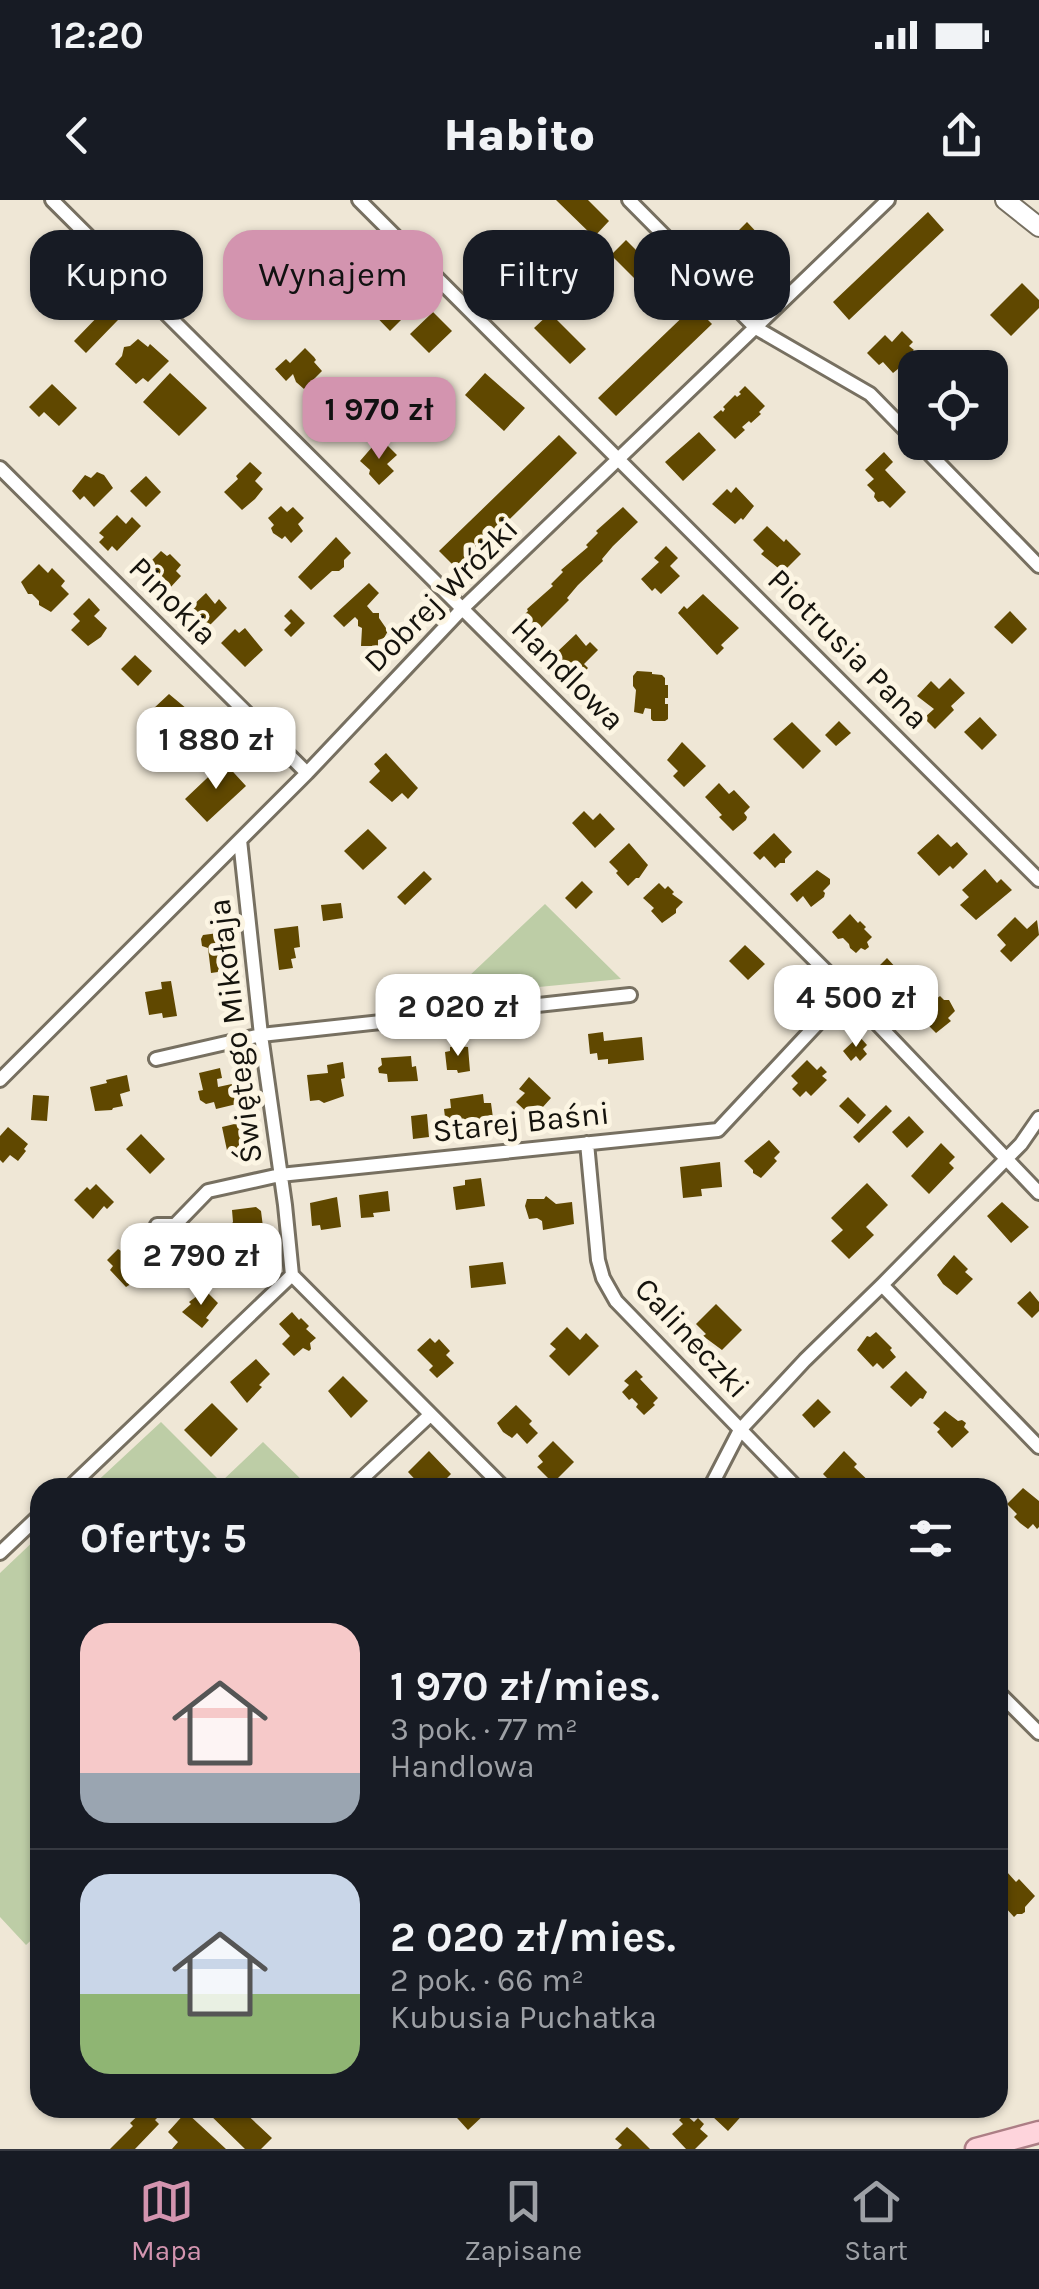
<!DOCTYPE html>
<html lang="pl">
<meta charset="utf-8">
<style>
:root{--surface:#171b24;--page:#242831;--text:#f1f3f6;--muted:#9ea1a6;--line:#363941;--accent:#d394af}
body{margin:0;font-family:Karla,sans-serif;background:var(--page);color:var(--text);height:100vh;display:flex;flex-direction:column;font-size:38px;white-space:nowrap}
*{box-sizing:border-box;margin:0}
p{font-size:32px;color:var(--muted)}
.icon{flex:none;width:55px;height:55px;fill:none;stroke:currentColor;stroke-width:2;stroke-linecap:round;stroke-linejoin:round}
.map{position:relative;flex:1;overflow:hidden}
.panel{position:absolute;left:30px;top:1278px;width:978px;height:640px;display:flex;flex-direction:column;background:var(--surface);border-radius:30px;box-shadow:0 2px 8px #0004}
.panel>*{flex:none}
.top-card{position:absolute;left:30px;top:30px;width:980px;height:90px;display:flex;gap:20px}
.buttons{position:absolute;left:898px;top:150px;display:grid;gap:20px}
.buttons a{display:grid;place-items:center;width:110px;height:110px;border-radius:20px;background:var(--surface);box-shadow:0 2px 8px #0004;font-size:50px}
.price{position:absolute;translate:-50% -85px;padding:0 22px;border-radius:20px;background:#fff;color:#222;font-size:32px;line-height:65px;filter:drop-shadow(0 2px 5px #0008)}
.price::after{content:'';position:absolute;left:50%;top:60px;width:30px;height:22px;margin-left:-15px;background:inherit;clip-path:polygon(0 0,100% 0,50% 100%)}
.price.active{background:var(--accent);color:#111}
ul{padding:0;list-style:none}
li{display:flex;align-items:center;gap:30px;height:250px;padding:0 50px}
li+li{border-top:2px solid var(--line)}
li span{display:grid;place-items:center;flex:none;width:280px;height:200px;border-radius:30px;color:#555}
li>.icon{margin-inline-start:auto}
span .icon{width:120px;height:120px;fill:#fffc;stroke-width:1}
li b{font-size:42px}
h2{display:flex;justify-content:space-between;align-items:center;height:120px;padding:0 50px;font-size:42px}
.tag{padding:0 35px;border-radius:30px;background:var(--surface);box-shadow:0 2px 8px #0004;font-size:35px;line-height:90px}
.tag.active{background:var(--accent);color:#111}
.status{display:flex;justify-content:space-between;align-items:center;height:70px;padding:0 50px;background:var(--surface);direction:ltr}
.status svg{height:28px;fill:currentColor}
header{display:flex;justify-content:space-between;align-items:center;height:130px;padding:0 50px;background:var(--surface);font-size:45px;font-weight:800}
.dock{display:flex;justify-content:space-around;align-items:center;height:140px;border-top:2px solid var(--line);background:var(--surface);font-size:28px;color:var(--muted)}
.dock a{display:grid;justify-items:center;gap:5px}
.dock .active{color:var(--accent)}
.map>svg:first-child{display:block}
.green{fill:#bdcda6}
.building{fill:#604800}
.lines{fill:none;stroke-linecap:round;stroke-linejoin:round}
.street-casing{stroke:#777061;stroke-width:18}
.secondary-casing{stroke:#777061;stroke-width:22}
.primary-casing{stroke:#ac7e85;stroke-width:25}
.street{stroke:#fff;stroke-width:12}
.secondary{stroke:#fff;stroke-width:18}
.primary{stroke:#fed4dc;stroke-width:20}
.labels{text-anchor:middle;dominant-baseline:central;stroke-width:10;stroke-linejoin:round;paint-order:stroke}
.street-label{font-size:32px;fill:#15130d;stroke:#fcf5e3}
</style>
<div class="status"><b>12:20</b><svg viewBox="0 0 49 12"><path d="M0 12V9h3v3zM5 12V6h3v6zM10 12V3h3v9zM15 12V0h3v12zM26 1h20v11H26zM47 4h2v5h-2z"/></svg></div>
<header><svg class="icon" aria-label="back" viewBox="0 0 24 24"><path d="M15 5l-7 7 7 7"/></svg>Habito<svg class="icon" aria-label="share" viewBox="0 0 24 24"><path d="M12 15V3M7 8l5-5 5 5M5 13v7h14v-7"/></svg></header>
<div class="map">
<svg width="1039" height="1949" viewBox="0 0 1039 1949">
<rect width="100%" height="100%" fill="#efe7d6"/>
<path class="green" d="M545 704 621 779 448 796Z
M161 1222 221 1282 263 1242 309 1287H91Z
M40 1335V1732L26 1745 0 1717V1373Z"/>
<path class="building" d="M556 0H588L609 21 594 37Z
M928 12 944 30 849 120 833 102Z
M747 22 762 38 751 48 736 33Z
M626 40 662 76 647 91 611 55Z
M496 59 532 95 515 112 480 75Z
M381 69 390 78 388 80 414 107 390 131 362 102 366 97 359 91Z
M1022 83 1039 100V108L1011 136 990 115Z
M694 106 712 124 616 216 598 198Z
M106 108 118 120 86 153 74 141Z
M433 112 452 131 429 153 410 134Z
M550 113 586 149 570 164 534 128Z
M902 131 913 142 909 146 914 150 906 157 909 160 893 173 883 162 879 165 867 153 885 135 892 142Z
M138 139 148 147 150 144 169 161 148 182 143 178 136 184 115 164 122 156 124 147 130 146Z
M305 148 314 157 316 160 314 162 322 171 304 189 296 182 293 174 286 181 275 169 286 159 290 163Z
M170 173 207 208 179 236 143 202Z
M485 173 525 208 504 231 465 195Z
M52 184 77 208 59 226 44 212 39 217 29 207Z
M745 186 765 206 759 212 761 214 751 223 749 221 742 227 745 230 735 239 713 217 721 210 723 212 725 209 723 207 735 195 737 197 741 194 739 192Z
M347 200 360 213 356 217 362 223 346 238 326 220Z
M699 232 716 250 683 281 665 262Z
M559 235 577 253 458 370 439 351Z
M384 242 397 255 387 264 394 271 379 285 369 274 370 270 360 261 373 246 376 249Z
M884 252 893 262 885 270 906 292 890 308 883 301 878 302 874 297 875 293 867 285 874 279 865 270Z
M250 262 262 273 255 281 263 289 255 299 242 310 224 292 238 279 236 276Z
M97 272 104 275 113 288 94 307 84 296 80 300 72 291 85 275 91 278Z
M146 276 161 292 146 307 130 291Z
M736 287 754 306 743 320 741 318 735 324 712 304 727 289 731 293Z
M281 306 287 312 293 307 304 318 298 324 303 331 291 343 285 336 282 339 273 333 271 328 274 325 268 318Z
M623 307 638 322 613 346 602 359 603 361 578 385 567 398 569 400 532 437 517 422 528 411 527 409 553 386 551 384 563 372 561 370 588 347 586 345 598 333 596 331Z
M117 315 126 324 132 317 141 326 117 351 112 346 108 351 99 342 104 337 99 333Z
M767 326 784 342 786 339 801 354 783 372 761 354 764 351 753 340Z
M336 337 351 353 344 360V367L339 371H332L311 390 298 377Z
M666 346 678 358 670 366 680 376 661 394 655 388 652 391 641 379 659 362 654 358Z
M161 351 167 356 170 354 181 365 176 371 181 376 169 389 150 373 152 371 146 366Z
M39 364 48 373 52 368 65 381 61 386 69 394 51 412 39 405V401L32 394H28L21 382Z
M369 383 379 393 367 406 373 413H379V418L388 431 384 438 378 440V446H361L362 428 358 426V420L355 417 344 427 333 416Z
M206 393 215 404 219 399 227 408 204 431 187 411Z
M703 394 739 428 721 445 724 448 717 455 678 413 684 406 687 409Z
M89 398 100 410 94 416 107 428 101 437 88 446 71 430 80 421 73 414Z
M291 409 305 423 291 437 284 430 291 423 284 416Z
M1010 411 1027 429 1012 444 994 427Z
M245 428 263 450 245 467 221 443 235 429 239 433Z
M576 434 586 446 590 442 598 450 584 464 588 468 577 479 556 453Z
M135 455 152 471 138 486 121 469Z
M637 471 652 472V474L662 475 665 478V485H668V498H665V504H668V519L665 521H653L651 519V509L645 508 643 514 634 512 636 490 633 486V476Z
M950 478 965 493 951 506 954 510 935 529 924 518 934 509 917 496 931 481 939 489Z
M169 494 187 509 178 521H175L168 528 153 509Z
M980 517 997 535 982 550 964 532Z
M839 521 851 533 836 546 825 535Z
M792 522 821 551 803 569 773 539Z
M682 542 706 566 684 587 673 576 678 571 667 560Z
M386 553 418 588 408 599 402 593 392 602 369 582 380 571 374 564Z
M224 562 246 586 207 622 185 599Z
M719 583 729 594 734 590 750 607 744 613 747 617 746 620 733 631 719 617 722 615 705 597Z
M584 611 593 620 600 613 615 629 595 648 572 623Z
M368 629 387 648 363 670 344 651Z
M774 633 792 652 785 659V663H780L775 668 764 656 760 660 753 653Z
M938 634 951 647 957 642 968 654 953 669 950 666 939 676 917 653Z
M629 643 648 665 639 678H636L628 686 616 673 618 671 609 662Z
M985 669 997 683 1001 679 1012 690 976 720 960 705 969 697 962 690Z
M817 670 830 679V684L823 691 825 693 824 697 811 707 803 696 797 702 790 694Z
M424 671 432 679 405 705 397 697Z
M582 681 593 692 576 709 565 698Z
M659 683 665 689 668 686 674 692 672 694 683 702 676 709V713L662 723 651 711 654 708 643 698Z
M341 703 343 718 323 721 321 705Z
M850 714 858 723 860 721 866 727 864 729 872 737 867 742 869 747 865 750 861 748 856 753 850 748 849 744 843 738 838 739 832 732Z
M1015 717 1027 729 1037 720 1039 735 1011 762 1000 751 1006 745 997 735Z
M298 726 300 747 294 748 296 758 291 759 293 768 279 770 274 729Z
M226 732 228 750H231L232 770 211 773 208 748 202 746 201 739 203 735Z
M745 745 765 764 748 780 729 761Z
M887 758 898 770 902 766 914 779 893 800 885 792 888 789 872 773Z
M171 781 177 816 163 818 162 813 149 815 145 792 162 789 161 782Z
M930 793 936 799 940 796 944 800H949L955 811 948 818 951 821 936 833 919 816 922 814 916 808Z
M603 832 604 841 642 837 644 860 608 864V859L598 860 597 853 590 854 588 834Z
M859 836 867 845 863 849 867 854 860 861 856 856 851 861 843 851Z
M457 846 468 847 470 871 458 873 457 870H447L445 852 450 851V847Z
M411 856 412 867 416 866 418 881 388 882 387 874 379 873 378 868 382 865 381 858Z
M807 860 817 870 821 866 827 872 822 876 827 880 811 896 806 891 800 897 792 889 798 883 791 876Z
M343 862 345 878 341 879 344 896 324 903 319 900 310 901 307 875 328 873 327 865Z
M220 868 222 878 217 879 218 887 241 882 245 902 216 909 214 902 206 904 200 900 198 891 203 890 199 873Z
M127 875 130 891 120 894 123 906 113 908 112 910 95 911 90 887 107 883 106 880Z
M529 877 551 898 533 918 516 902 525 893 519 889Z
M483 894 484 903H491L493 918 479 920 480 926 472 928 461 929V923L446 925 444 909 451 908 450 899Z
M33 895 49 896 47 921 31 920Z
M848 897 866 915 858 924 839 906Z
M886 905 892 911 859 943 853 937Z
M427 914 429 937 413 939 411 916Z
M909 916 924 932 907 948 892 932Z
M247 921 250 937 246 939 248 950 228 955 222 927Z
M8 927 28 944 24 949 26 951 18 961 10 955 3 963 0 960V936Z
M141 934 165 959 150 974 126 949Z
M769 940 780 952 774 958 777 961 761 978 753 973V970L744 961Z
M941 943 955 957 949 963 954 968 929 994 911 976Z
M720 962 722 987 701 989 702 996 683 998 680 967Z
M481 978 485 1006 456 1010 453 987 465 985V980Z
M867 983 888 1005 866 1027 874 1035 849 1059 831 1041 843 1030 831 1018Z
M96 984 114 1002 107 1009 104 1006 93 1019 74 1000 87 987 90 990Z
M388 991 390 1011 373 1013 374 1017 361 1018 359 995Z
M546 996 556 1004 572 1002 574 1024 543 1030 542 1021 537 1018 529 1019 525 1006 527 999H544Z
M337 997 341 1027 321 1030 320 1025 312 1026 310 1003Z
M1002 1002 1029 1027 1011 1043 987 1016Z
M256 1007 261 1011 264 1035 256 1038 253 1036 251 1039 235 1038 231 1034 230 1026 233 1022 232 1010Z
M118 1049 129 1056 133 1052 138 1057 134 1061 143 1070 134 1079V1082L126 1087 110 1070 113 1066 107 1060Z
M954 1055 968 1069 965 1072 973 1079 957 1095 943 1084 937 1075Z
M503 1062 506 1084 471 1088 469 1066Z
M205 1090 218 1103 206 1118 209 1120 202 1128 182 1112 191 1104 189 1102Z
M1030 1091 1039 1102V1111L1032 1118 1017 1103Z
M716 1104 742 1130 722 1150 703 1136 706 1134 696 1124Z
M292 1112 299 1120 301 1118 309 1126 306 1129 316 1138 310 1143 311 1149 309 1151 303 1148 294 1156 282 1144 290 1136 279 1124Z
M567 1127 580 1140 586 1133 599 1146 569 1176 549 1156 556 1149 550 1144Z
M876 1132 892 1148 890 1150 896 1157 883 1169 877 1163 873 1167 857 1150 867 1136 870 1137Z
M430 1138 435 1143 439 1139 450 1151 446 1155 454 1163 437 1178 429 1170 433 1166 417 1150Z
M256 1159 270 1174 259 1185 262 1187 247 1203 230 1182Z
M636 1170 643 1177 640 1179 658 1198 653 1203 655 1205 644 1215 636 1207 638 1204 632 1198 629 1200 622 1192 629 1185 624 1181Z
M906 1171 927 1192 923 1199 920 1198 911 1207 890 1187Z
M343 1176 368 1201 351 1218 328 1191Z
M818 1199 831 1212 814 1228 802 1215Z
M212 1203 238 1229 211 1257 184 1230Z
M516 1205 532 1221 529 1224 538 1233 527 1244 517 1233 512 1238 503 1232 497 1223Z
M945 1211 958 1221 962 1220 966 1223 964 1227 969 1232 952 1248 937 1232 940 1229 933 1223Z
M553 1241 574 1262 553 1283 537 1267 543 1262 538 1256Z
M429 1251 451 1274 445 1280 442 1288 435 1285 432 1288H423L408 1272Z
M844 1251 857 1264 854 1267 876 1288H837L823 1274Z
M1023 1288 1039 1301V1327L1037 1329 1033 1324 1028 1329 1020 1323 1014 1317 1017 1314 1007 1304Z
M1007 1672 1016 1682 1019 1679 1035 1696 1025 1707V1712L1022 1714H1017L1014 1717 1005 1707 1007 1705 998 1695V1681Z
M141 1908H167L155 1920 159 1924 135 1949H110L133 1926 130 1923 144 1910Z
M207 1908H240L272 1938 261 1949H245L205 1910Z
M448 1908H481L486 1913 468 1930Z
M712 1908H742L746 1911 728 1931 712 1916 716 1911Z
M186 1912 226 1949H172L178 1942 168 1932Z
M685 1914 694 1922 698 1918 704 1924 700 1929 708 1936 695 1949H686L672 1934 683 1924 679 1920Z
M627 1927 634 1933 650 1949H618L622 1945 615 1939Z"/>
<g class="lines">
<defs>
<path id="street" d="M52 0 847 792 1039 993
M359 0 1039 680
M629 0 756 128 870 194 915 240
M918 242 1039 366
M0 268 307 573
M240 640 261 835 285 1005 292 1075 504 1288
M156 859 261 835 630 795
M0 880 307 573 463 408 888 0
M587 943 598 1060 603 1078 616 1101 797 1288
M157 1025H175L208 991 280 975 718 930 847 792
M882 1085 1039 1247
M69 1288 292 1075
M352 1288 430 1215
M710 1288 740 1230 805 1160 882 1085 1021 944 1039 918
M0 1353 40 1315
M998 1492 1039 1533"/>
<path id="secondary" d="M1005 0 1039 27"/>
<path id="primary" d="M976 1949 1039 1932"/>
</defs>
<use href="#street" class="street-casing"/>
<use href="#secondary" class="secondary-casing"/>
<use href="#primary" class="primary-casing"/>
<use href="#street" class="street"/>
<use href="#secondary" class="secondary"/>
<use href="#primary" class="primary"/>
</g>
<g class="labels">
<g class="street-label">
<text transform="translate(441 395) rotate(-45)">Dobrej Wróżki</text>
<text transform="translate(173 401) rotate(45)">Pinokia</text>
<text transform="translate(848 449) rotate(45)">Piotrusia Pana</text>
<text transform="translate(568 474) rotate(45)">Handlowa</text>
<text transform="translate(235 831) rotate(-97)">Świętego Mikołaja</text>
<text transform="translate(521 922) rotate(-6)">Starej Baśni</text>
<text transform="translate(692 1138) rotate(47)">Calineczki</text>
</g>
</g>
</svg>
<div class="buttons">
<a><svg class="icon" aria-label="locate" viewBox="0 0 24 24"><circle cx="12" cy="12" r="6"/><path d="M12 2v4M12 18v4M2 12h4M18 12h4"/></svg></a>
</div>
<b class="price active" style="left:379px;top:262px">1 970 zł</b>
<b class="price" style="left:216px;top:592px">1 880 zł</b>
<b class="price" style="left:856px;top:850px">4 500 zł</b>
<b class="price" style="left:458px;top:859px">2 020 zł</b>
<b class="price" style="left:201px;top:1108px">2 790 zł</b>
<div class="top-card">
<a class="tag">Kupno</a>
<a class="tag active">Wynajem</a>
<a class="tag">Filtry</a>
<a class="tag">Nowe</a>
</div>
<section class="panel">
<h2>Oferty: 5<svg class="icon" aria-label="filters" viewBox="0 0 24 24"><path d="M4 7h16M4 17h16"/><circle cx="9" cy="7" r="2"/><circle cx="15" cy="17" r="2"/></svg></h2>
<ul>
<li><span style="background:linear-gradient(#f6c9c9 75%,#9aa5b1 0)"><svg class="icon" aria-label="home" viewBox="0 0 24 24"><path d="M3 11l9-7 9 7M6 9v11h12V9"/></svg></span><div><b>1 970 zł/mies.</b><p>3 pok. · 77 m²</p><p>Handlowa</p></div></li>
<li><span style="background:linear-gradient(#c9d6e8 60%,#8fb573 0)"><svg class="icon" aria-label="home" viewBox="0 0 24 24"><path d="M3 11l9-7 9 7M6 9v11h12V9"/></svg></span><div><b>2 020 zł/mies.</b><p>2 pok. · 66 m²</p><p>Kubusia Puchatka</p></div></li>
</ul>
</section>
</div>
<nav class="dock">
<a class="active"><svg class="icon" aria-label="map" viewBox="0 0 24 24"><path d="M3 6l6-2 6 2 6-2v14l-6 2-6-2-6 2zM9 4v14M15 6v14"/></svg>Mapa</a>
<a><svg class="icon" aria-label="saved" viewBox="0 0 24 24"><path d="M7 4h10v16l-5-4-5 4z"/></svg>Zapisane</a>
<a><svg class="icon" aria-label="home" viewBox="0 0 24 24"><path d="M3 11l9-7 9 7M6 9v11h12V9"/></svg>Start</a>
</nav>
